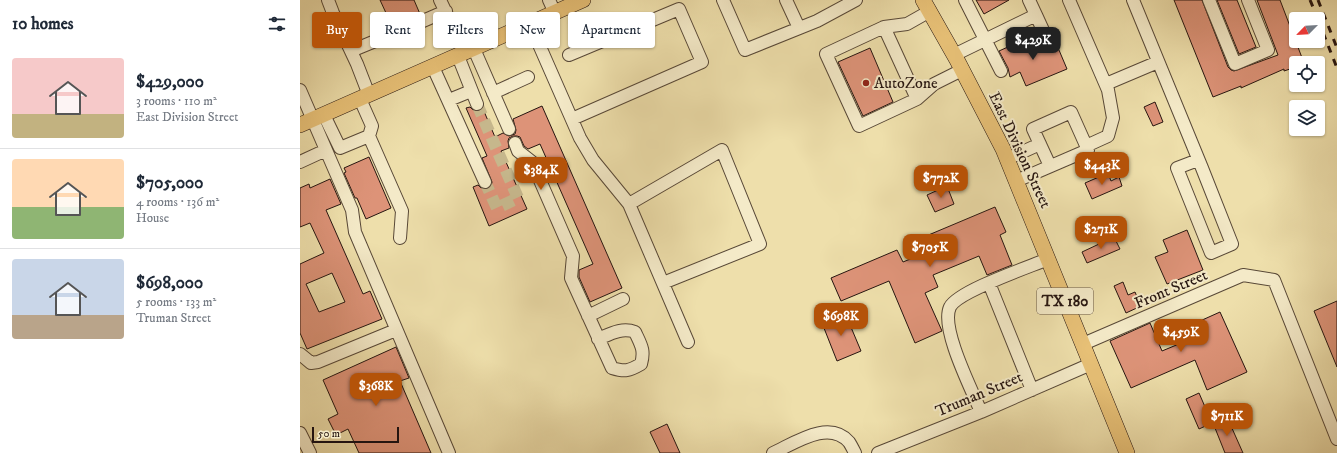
<!DOCTYPE html>
<meta charset="utf-8">
<style>
:root{--surface:#fff;--page:#f6f6f7;--text:#1f2937;--muted:#747a83;--line:#e0e1e3;--accent:#b45309}
body{margin:0;font-family:"IM FELL DW Pica",serif;background:var(--page);color:var(--text);height:100vh;display:flex;flex-direction:column;font-size:15px;white-space:nowrap}
*{box-sizing:border-box;margin:0}
p{font-size:13px;color:var(--muted)}
.icon{flex:none;width:22px;height:22px;fill:none;stroke:currentColor;stroke-width:2;stroke-linecap:round;stroke-linejoin:round}
.map{position:relative;flex:1;overflow:hidden}
.drawer{display:flex;flex-direction:column;background:var(--surface);width:300px}
.drawer>*{flex:none}
.hud{position:absolute;left:12px;top:12px;width:380px;height:36px;display:flex;gap:8px}
.needle{width:26px;rotate:246deg}
.controls{position:absolute;left:989px;top:12px;display:grid;gap:8px}
.controls a{display:grid;place-items:center;width:36px;height:36px;border-radius:4px;background:var(--surface);box-shadow:0 1px 3px #0004;font-size:20px}
.scale{position:absolute;left:12px;bottom:10px;width:87px;box-sizing:border-box;padding-left:4px;border:2px solid #261510;border-top:0;font-size:11px;line-height:14px;white-space:nowrap;color:#261510;-webkit-text-stroke:3px #f4eac8;paint-order:stroke}
.price{position:absolute;translate:-50% -34px;padding:0 9px;border-radius:8px;background:var(--accent);color:#fff;font-size:13px;line-height:26px;filter:drop-shadow(0 1px 2px #0008)}
.price::after{content:'';position:absolute;left:50%;top:24px;width:12px;height:9px;margin-left:-6px;background:inherit;clip-path:polygon(0 0,100% 0,50% 100%)}
.price.on{background:#222;color:#fff}
ul{padding:0;list-style:none}
li{display:flex;align-items:center;gap:12px;height:100px;padding:0 12px}
li+li{border-top:1px solid var(--line)}
li span{display:grid;place-items:center;flex:none;width:112px;height:80px;border-radius:4px;color:#555}
li>.icon{margin-inline-start:auto}
span .icon{width:48px;height:48px;fill:#fffc;stroke-width:1}
li b{font-size:17px}
h2{display:flex;justify-content:space-between;align-items:center;height:48px;padding:0 12px;font-size:17px}
.chip{padding:0 14px;border-radius:4px;background:var(--surface);box-shadow:0 1px 3px #0004;font-size:14px;line-height:36px}
.chip.on{background:var(--accent);color:#fff}
main{display:flex;flex:1;min-height:0}
.map>svg:first-child{display:block}
.building{fill:#dd9378;stroke:#261510;fill-rule:evenodd}
.lines{fill:none;stroke-linecap:round;stroke-linejoin:round}
.minor-tunnel{stroke:#c6b78c;stroke-width:12;stroke-dasharray:12 6;stroke-linecap:butt}
.minor-casing{stroke:#584837;stroke-width:14}
.major-casing{stroke:#261510;stroke-width:16}
.minor{stroke:#f4eac8;stroke-width:12}
.major{stroke:#e7c076;stroke-width:15}
.rail{stroke:#261510;stroke-width:3;stroke-dasharray:7 7;stroke-linecap:butt}
.poi-dot{fill:#8f2418;stroke:#f4eac8;stroke-width:1.5}
.labels{text-anchor:middle;dominant-baseline:central;stroke-width:4;stroke-linejoin:round;paint-order:stroke}
.shield{fill:#f4eac8;stroke:#645547;stroke-width:1}
.shield-label{font-size:15px;font-weight:bold;fill:#261510}
.poi-label{font-size:16px;fill:#261510;stroke:#f4eac8;text-anchor:start}
.street-label{font-size:16px;fill:#261510;stroke:#f4eac8}
</style>
<main>
<section class="drawer">
<h2>10 homes<svg class="icon" aria-label="filters" viewBox="0 0 24 24"><path d="M4 7h16M4 17h16"/><circle cx="9" cy="7" r="2"/><circle cx="15" cy="17" r="2"/></svg></h2>
<ul>
<li><span style="background:linear-gradient(#f6c9c9 70%,#c2b280 0)"><svg class="icon" aria-label="home" viewBox="0 0 24 24"><path d="M3 11l9-7 9 7M6 9v11h12V9"/></svg></span><div><b>$429,000</b><p>3 rooms · 110 m²</p><p>East Division Street</p></div></li>
<li><span style="background:linear-gradient(#ffd9b3 60%,#8fb573 0)"><svg class="icon" aria-label="home" viewBox="0 0 24 24"><path d="M3 11l9-7 9 7M6 9v11h12V9"/></svg></span><div><b>$705,000</b><p>4 rooms · 136 m²</p><p>House</p></div></li>
<li><span style="background:linear-gradient(#c9d6e8 70%,#b9a48a 0)"><svg class="icon" aria-label="home" viewBox="0 0 24 24"><path d="M3 11l9-7 9 7M6 9v11h12V9"/></svg></span><div><b>$698,000</b><p>5 rooms · 133 m²</p><p>Truman Street</p></div></li>
</ul>
</section>
<div class="map">
<svg width="1037" height="453" viewBox="0 0 1037 453">
<rect width="100%" height="100%" fill="#eedfab"/>
<filter id="stains"><feTurbulence type="fractalNoise" baseFrequency=".005" numOctaves="4"/><feColorMatrix values="0 0 0 0 .2 0 0 0 0 .09 0 0 0 0 .02 0 0 0 .5 -.17"/></filter>
<radialGradient id="worn" r=".72"><stop offset=".6" stop-color="#630" stop-opacity="0"/><stop offset="1" stop-color="#630" stop-opacity=".3"/></radialGradient>
<path class="building" d="M80 0H114L120 14 110 19 109 23V27L112 30 119 31 122 37 108 43 105 37 109 31V27L106 24 103 23 92 26Z
M676 0H709L684 14Z
M874 0H902L928 67 931 70 934 71 978 55 957 0H980L1004 63H996V67L984 71V69L941 88V86L913 97Z
M917 0H937L956 47 939 54Z
M730 37 736 51 756 43 767 69 726 86 720 72 710 77 708 68 699 51Z
M570 48 593 102 563 116 538 62Z
M855 102 863 122 853 126 844 107Z
M242 106 322 288 290 302 279 277V270L293 264 240 144 228 149 224 146 220 137 217 136H213L209 138 208 141 209 148 201 151 227 209 189 226 173 187 178 185 181 188 188 189 191 187 192 182 182 158 187 156 166 108 170 107 173 110 176 111 183 109 195 137 203 133 209 136 215 134 216 130 213 119Z
M69 157 91 208 66 219 57 198H55L44 173 46 172 44 168Z
M808 173 811 181 819 177 822 186 792 199 785 183Z
M30 179 41 204 26 210 63 294 70 291 82 319 7 349 0 333V264L24 253 10 223 0 227V188L9 184 10 188ZM32 273 45 302 19 312 6 284Z
M647 186 654 204 635 212 627 195Z
M695 207 706 232 700 235 712 265 687 275 679 256 633 275 638 287 625 293 642 331 615 343 589 281 541 301 531 278 597 250 603 262 625 253 619 239Z
M887 230 903 270 867 284 855 257 868 252 863 240Z
M814 237 820 249 787 263 782 252Z
M823 282 828 295 835 292 841 306 826 313 814 286Z
M1037 301V367L1014 311Z
M920 312 947 372 907 390 895 360 831 388 810 341 850 323 862 351 886 341 880 330Z
M545 313 561 351 537 361 522 323Z
M96 347 109 378 100 381 131 453H59L48 429 36 435 28 419 38 414 23 380Z
M899 393 912 423 899 429 886 399Z
M927 417 943 453H925L913 423Z
M367 424 380 453H360L350 432Z"/>
<g class="lines">
<path class="minor-tunnel" d="M177 104 218 198 197 208 185 182"/>
<defs>
<path id="minor" d="M28 0 33 13 57 64 69 95
M140 0 165 53
M249 0 255 13
M423 0 445 50 517 21 556 0
M486 0 499 28
M665 0 701 71
M729 0 736 15
M769 0 808 90 813 118 808 136 786 146
M833 0 902 168 932 244 911 253 877 168 898 160
M909 0 935 64 968 50 948 0
M630 11 607 24 584 27 617 99 634 84 662 70
M116 24 146 11
M230 24 280 138 293 160 329 204 388 342
M584 27 526 54 559 126 617 99
M174 49 209 129
M51 51 102 30
M269 55 379 9 402 62 272 119
M654 55 736 15 747 39
M158 56 177 104
M133 67 185 182
M806 84 858 62
M0 90 26 150
M193 93 228 77
M60 99 72 126 69 136
M149 100 171 91
M24 115 40 148 69 136 102 211 100 238
M215 143 218 151 232 162 273 256 271 278 312 368C325 372 329 371 341 364 345 350 341 345 335 332 322 327 310 334 298 339
M707 159 740 144
M0 162 26 150 52 210 55 232 149 453
M716 181 788 150 771 112 733 129 750 166
M329 204 422 150 460 244 363 283
M689 283 732 390
M288 316 323 299
M783 344 943 275 974 280 1037 439
M0 354 11 363 18 362 96 330
M681 412C672 390 640 328 650 307 658 291 729 267 748 259
M0 433 10 453
M473 453C495 443 529 419 549 442 551 445 553 449 555 453
M578 453 681 412 791 364"/>
<path id="major" d="M623 0 657 60 703 149 827 453
M0 125 283 0"/>
</defs>
<use href="#minor" class="minor-casing"/>
<use href="#major" class="major-casing"/>
<use href="#minor" class="minor"/>
<use href="#major" class="major"/>
<path class="rail" d="M1010 0 1018 19
M1018 0 1037 48
M1018 20 1037 68"/>
</g>
<circle class="poi-dot" cx="566" cy="83" r="4"/>
<g class="labels">
<rect class="shield" x="737" y="288" width="56" height="26" rx="3"/>
<g class="shield-label">
<text x="765" y="301">TX 180</text>
</g>
<g class="poi-label">
<text x="574" y="83">AutoZone</text>
</g>
<g class="street-label">
<text transform="translate(720 150) rotate(65)">East Division Street</text>
<text transform="translate(871 289) rotate(-23)">Front Street</text>
<text transform="translate(679 394) rotate(-23)">Truman Street</text>
</g>
</g>
<rect width="100%" height="100%" filter="url(#stains)"/>
<rect width="100%" height="100%" fill="url(#worn)"/>
</svg>
<div class="controls">
<a><svg class="needle" viewBox="-14 -14 28 28"><path d="M0-13l5 13h-10z" fill="#e53935"/><path d="M0 13l5-13h-10z" fill="#747a83"/></svg></a>
<a><svg class="icon" aria-label="locate" viewBox="0 0 24 24"><circle cx="12" cy="12" r="6"/><path d="M12 2v4M12 18v4M2 12h4M18 12h4"/></svg></a>
<a><svg class="icon" aria-label="layers" viewBox="0 0 24 24"><path d="M12 4l9 5-9 5-9-5zM3 14l9 5 9-5"/></svg></a>
</div>
<div class="scale">50 m</div>
<b class="price on" style="left:733px;top:61px">$429K</b>
<b class="price" style="left:802px;top:186px">$443K</b>
<b class="price" style="left:241px;top:191px">$384K</b>
<b class="price" style="left:641px;top:199px">$772K</b>
<b class="price" style="left:801px;top:250px">$271K</b>
<b class="price" style="left:630px;top:268px">$705K</b>
<b class="price" style="left:541px;top:337px">$698K</b>
<b class="price" style="left:881px;top:353px">$459K</b>
<b class="price" style="left:76px;top:407px">$368K</b>
<b class="price" style="left:927px;top:437px">$711K</b>
<div class="hud">
<a class="chip on">Buy</a>
<a class="chip">Rent</a>
<a class="chip">Filters</a>
<a class="chip">New</a>
<a class="chip">Apartment</a>
</div>
</div>
</main>
